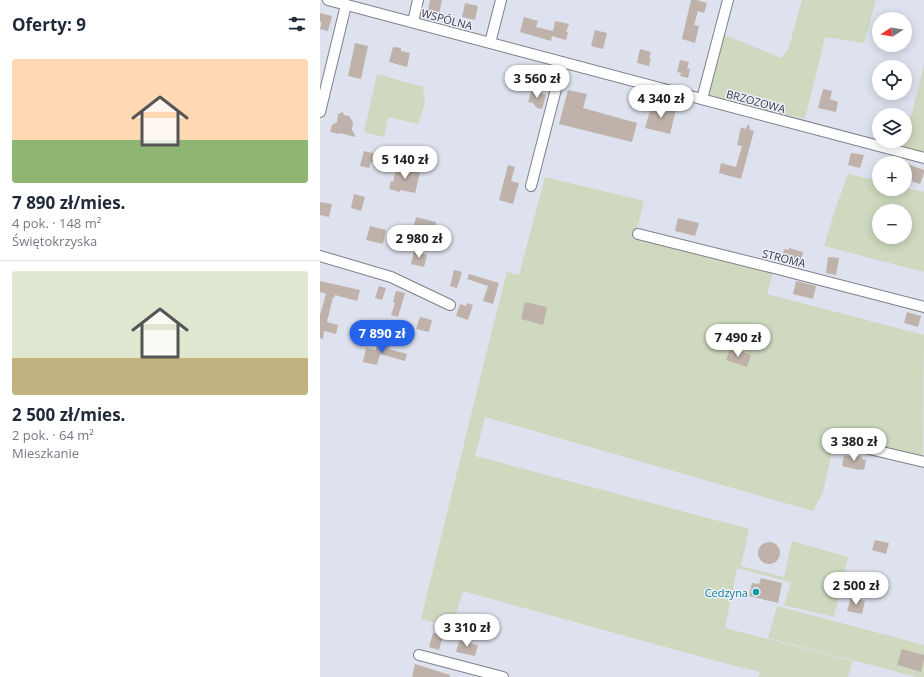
<!DOCTYPE html>
<html lang="pl">
<meta charset="utf-8">
<style>
:root{--surface:#fff;--page:#f2f2f3;--text:#1f2937;--muted:#747a83;--line:#e0e1e3;--accent:#2563eb}
body{margin:0;font-family:"Open Sans",sans-serif;background:var(--page);color:var(--text);height:100vh;display:flex;flex-direction:column;font-size:15px;white-space:nowrap}
*{box-sizing:border-box;margin:0}
p{font-size:13px;color:var(--muted)}
.icon{flex:none;width:22px;height:22px;fill:none;stroke:currentColor;stroke-width:2;stroke-linecap:round;stroke-linejoin:round}
.map{position:relative;flex:1;overflow:hidden}
.sheet{display:flex;flex-direction:column;background:var(--surface);width:320px}
.sheet>*{flex:none}
.needle{width:26px;rotate:258deg}
.tools{position:absolute;left:552px;top:12px;display:grid;gap:8px}
.tools a{display:grid;place-items:center;width:40px;height:40px;border-radius:50%;background:var(--surface);box-shadow:0 2px 10px #0003;font-size:20px}
.price{position:absolute;translate:-50% -34px;padding:0 9px;border-radius:14px;background:#fff;color:#222;font-size:13px;line-height:26px;filter:drop-shadow(0 1px 2px #0008)}
.price::after{content:'';position:absolute;left:50%;top:24px;width:12px;height:9px;margin-left:-6px;background:inherit;clip-path:polygon(0 0,100% 0,50% 100%)}
.price.on{background:var(--accent);color:#fff}
ul{padding:0;list-style:none}
li{display:grid;align-content:center;gap:8px;height:212px;padding:0 12px}
li+li{border-top:1px solid var(--line)}
li span{display:grid;place-items:center;height:124px;border-radius:4px;color:#555}
li>.icon{margin-inline-start:auto}
span .icon{width:72px;height:72px;fill:#fffc;stroke-width:1}
li b{font-size:17px}
h2{display:flex;justify-content:space-between;align-items:center;height:48px;padding:0 12px;font-size:17px}
main{display:flex;flex:1;min-height:0}
.map>svg:first-child{display:block}
.green{fill:#ced9bf;fill-rule:evenodd}
.building{fill:#beb2ab}
.lines{fill:none;stroke-linecap:round;stroke-linejoin:round}
.minor-casing{stroke:#7d808b;stroke-width:12}
.minor{stroke:#fff;stroke-width:10}
.culture-dot{fill:#0f9aa8;stroke:#eceffb;stroke-width:1.5}
.labels{text-anchor:middle;dominant-baseline:central;stroke-width:3;stroke-linejoin:round;paint-order:stroke}
.street-label{font-size:11px;fill:#393a3f;stroke:#eceffb}
.culture-label{font-size:11px;fill:#0d838f;stroke:#eceffb;text-anchor:end}
</style>
<main>
<section class="sheet">
<h2>Oferty: 9<svg class="icon" aria-label="filters" viewBox="0 0 24 24"><path d="M4 7h16M4 17h16"/><circle cx="9" cy="7" r="2"/><circle cx="15" cy="17" r="2"/></svg></h2>
<ul>
<li><span style="background:linear-gradient(#ffd9b3 65%,#8fb573 0)"><svg class="icon" aria-label="home" viewBox="0 0 24 24"><path d="M3 11l9-7 9 7M6 9v11h12V9"/></svg></span><div><b>7 890 zł/mies.</b><p>4 pok. · 148 m²</p><p>Świętokrzyska</p></div></li>
<li><span style="background:linear-gradient(#dfe7d0 70%,#c2b280 0)"><svg class="icon" aria-label="home" viewBox="0 0 24 24"><path d="M3 11l9-7 9 7M6 9v11h12V9"/></svg></span><div><b>2 500 zł/mies.</b><p>2 pok. · 64 m²</p><p>Mieszkanie</p></div></li>
</ul>
</section>
<div class="map">
<svg width="604" height="677" viewBox="0 0 604 677">
<rect width="100%" height="100%" fill="#dee2ee"/>
<path class="green" d="M482 0H556L544 43 505 37 485 119 388 96 404 35 462 58 469 47Z
M604 64V156L582 152Z
M57 74 103 87 105 103 98 124 68 117 64 137 44 132Z
M528 174 559 181V189H585V188L604 192V272L504 246 516 207ZM559 211H585V237H559Z
M225 177 324 201 317 229 454 268 447 294 604 335 603 457 516 435 503 492 493 511 165 417 155 456 429 529 421 566 464 577 472 541 528 557 514 617 464 605 471 582 417 568 405 628 533 661 528 677H438L440 672 396 661 143 591 132 627 101 619 171 334 187 272 199 275Z
M457 606 604 645V677H597L448 638Z"/>
<path class="building" d="M110 0H122L119 13 108 11Z
M371 0H377L387 3 384 13 378 11 374 25 379 26 375 43 362 39Z
M145 3 158 6 155 20 142 17Z
M0 13 12 16 8 31 0 29 2 22H0Z
M204 17 218 21 216 27 233 31 235 21 249 24 246 32H248L246 40 232 36 231 41 200 32Z
M275 30 287 33 283 49 271 46Z
M35 43 48 46 41 79 28 76Z
M73 47 81 48V51L90 53 87 67 69 62Z
M320 49 331 52 329 58H331L329 66 317 63Z
M360 60 369 62 367 68 370 69 368 78 360 76 361 73 357 72Z
M212 89 221 91V93L226 95 222 109 217 108 213 103 208 102Z
M503 89 512 91 510 99 518 102 516 112 498 108Z
M248 90 267 94 263 108 317 123 312 142 239 124Z
M332 103 356 110 350 134 325 128Z
M23 112 24 115 29 116 33 122 32 130 36 137 19 133V134L10 132 12 125 17 122 18 114Z
M429 124 430 130 434 131 421 179 399 173 401 163 416 167 422 146 417 145 421 127 425 129Z
M44 151 60 155 57 163 51 162 49 168 40 166Z
M531 153 544 155 540 168 528 165Z
M587 164 604 170V173L600 184 585 179V171Z
M77 165 85 167V170L100 173 95 193 80 190V192L69 189 71 181 73 182Z
M188 165 195 167 191 181 199 183 193 204 179 200Z
M34 194 45 197 41 211 31 208Z
M0 202 12 204 9 217 0 215Z
M96 217 116 222 114 230 94 225Z
M358 218 379 223 375 236 355 231Z
M50 226 66 230 63 244 46 240Z
M469 248 483 252 480 263 466 260 467 258 462 257 464 249 469 250Z
M94 251 107 255 104 267 91 264Z
M508 257 519 258 516 275 506 273Z
M134 270 142 272 137 288 130 286Z
M149 274 179 283 173 304 163 301 168 286 147 279Z
M0 281 40 290 37 301 15 295 14 298 13 297 7 322 18 325 16 334 4 331 3 339 0 338V315L6 294 0 292Z
M476 281 496 286 493 299 473 294Z
M59 286 66 288 62 300 55 298Z
M76 291 85 293 78 317 71 315 75 303 73 302Z
M205 302 227 307 223 325 201 319Z
M147 303 153 305 148 320 136 316 140 304 146 306Z
M587 312 601 316 598 327 584 323Z
M100 317 112 320 109 332 96 329Z
M57 342 70 345 69 349 87 354 85 361 60 354 57 365 43 362 46 348 56 350Z
M410 348 431 355 427 367 406 360Z
M524 455 533 457V455L542 457V459L546 460 544 470 540 469 539 470 522 466Z
M555 540 569 543 566 554 552 550Z
M438 553a11 11 0 1 1 22 0a11 11 0 1 1-22 0Z
M441 578 462 583 458 603 429 596 432 583 439 584Z
M531 597 545 601 542 614 527 611Z
M113 633 123 636 119 650 109 647Z
M139 641 158 645 155 656 136 652Z
M582 649 604 655V659L601 672 577 665Z
M95 664 130 675V677H92Z"/>
<g class="lines">
<defs>
<path id="minor" d="M8 0 604 158
M93 22 98 0
M170 43 181 0
M382 99 408 0
M0 112 26 5
M211 186 243 62
M318 234 454 268 604 307
M0 256 71 277 130 305
M524 443 604 462
M99 655 183 677"/>
</defs>
<use href="#minor" class="minor-casing"/>
<use href="#minor" class="minor"/>
</g>
<circle class="culture-dot" cx="436" cy="592" r="4"/>
<g class="labels">
<g class="street-label">
<text transform="translate(127 19) rotate(15)">WSPÓLNA</text>
<text transform="translate(436 101) rotate(15)">BRZOZOWA</text>
<text transform="translate(464 258) rotate(14)">STROMA</text>
</g>
<g class="culture-label">
<text x="428" y="592">Cedzyna</text>
</g>
</g>
</svg>
<div class="tools">
<a><svg class="needle" viewBox="-14 -14 28 28"><path d="M0-13l5 13h-10z" fill="#e53935"/><path d="M0 13l5-13h-10z" fill="#747a83"/></svg></a>
<a><svg class="icon" aria-label="locate" viewBox="0 0 24 24"><circle cx="12" cy="12" r="6"/><path d="M12 2v4M12 18v4M2 12h4M18 12h4"/></svg></a>
<a><svg class="icon" aria-label="layers" viewBox="0 0 24 24"><path d="M12 4l9 5-9 5-9-5zM3 14l9 5 9-5"/></svg></a>
<a>+</a>
<a>−</a>
</div>
<b class="price" style="left:217px;top:99px">3 560 zł</b>
<b class="price" style="left:341px;top:119px">4 340 zł</b>
<b class="price" style="left:85px;top:180px">5 140 zł</b>
<b class="price" style="left:99px;top:259px">2 980 zł</b>
<b class="price on" style="left:62px;top:354px">7 890 zł</b>
<b class="price" style="left:418px;top:358px">7 490 zł</b>
<b class="price" style="left:534px;top:462px">3 380 zł</b>
<b class="price" style="left:536px;top:606px">2 500 zł</b>
<b class="price" style="left:147px;top:648px">3 310 zł</b>
</div>
</main>
